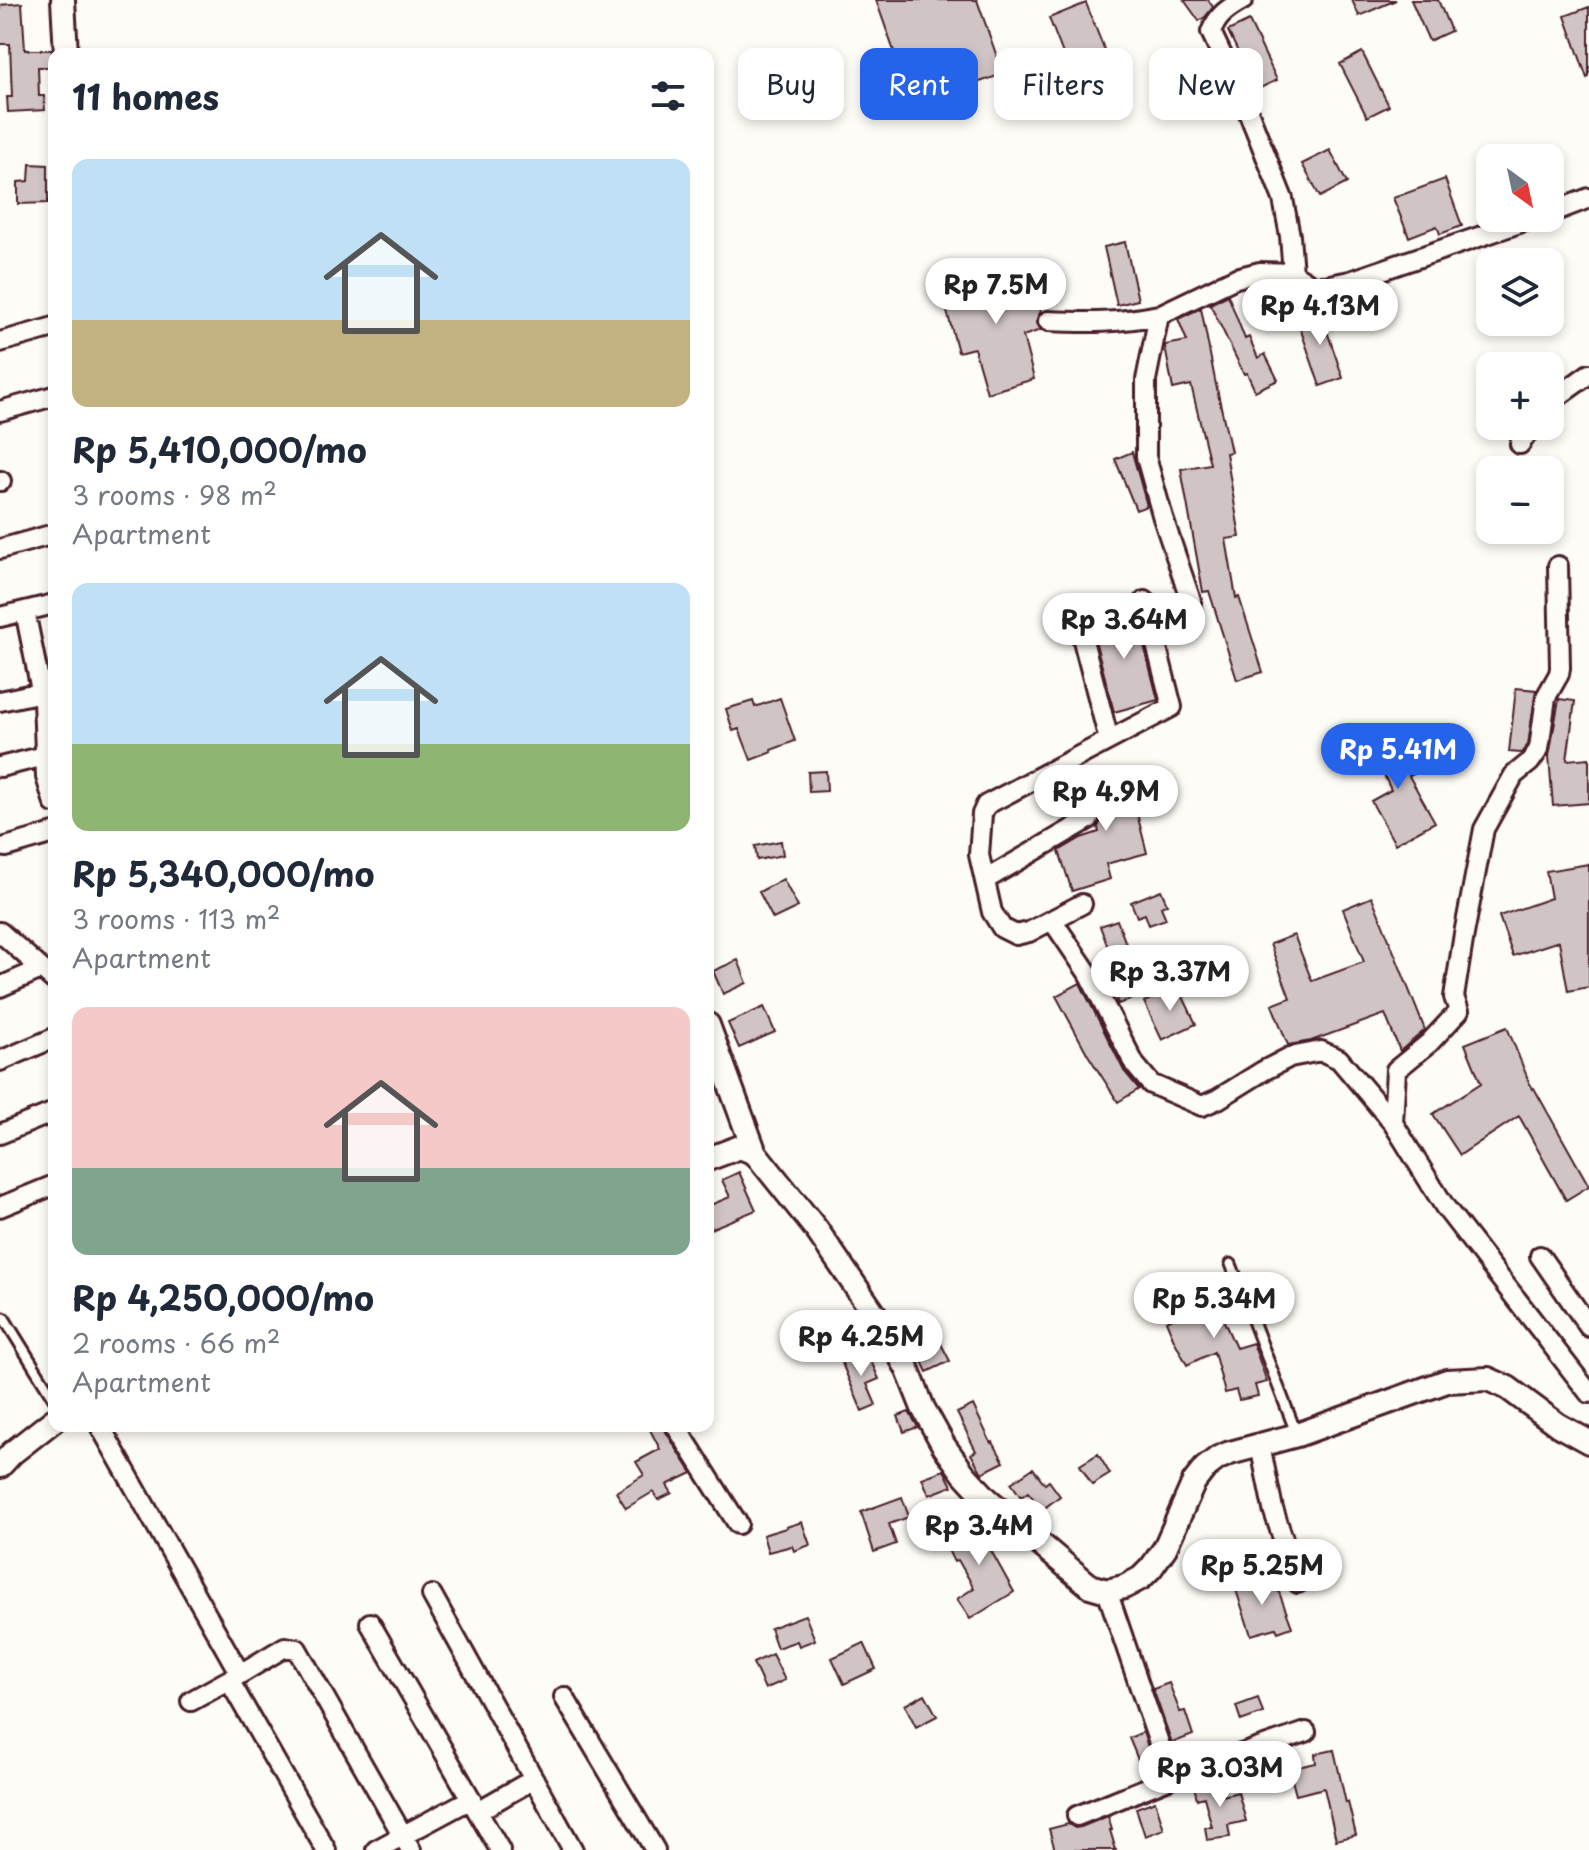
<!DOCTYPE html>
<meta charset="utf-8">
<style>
:root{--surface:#fff;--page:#f6f6f7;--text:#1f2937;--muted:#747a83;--accent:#2563eb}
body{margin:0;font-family:"Playpen Sans",sans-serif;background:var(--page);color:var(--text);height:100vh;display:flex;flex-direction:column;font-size:30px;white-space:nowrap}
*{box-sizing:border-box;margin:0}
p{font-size:26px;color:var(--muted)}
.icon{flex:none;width:44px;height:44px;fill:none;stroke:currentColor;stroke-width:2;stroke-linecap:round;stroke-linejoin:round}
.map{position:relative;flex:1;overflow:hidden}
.sheet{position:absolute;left:48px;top:48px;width:666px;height:1384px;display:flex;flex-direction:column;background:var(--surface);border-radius:16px;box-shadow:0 4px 12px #0003}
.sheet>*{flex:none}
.hud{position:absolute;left:738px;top:48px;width:730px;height:72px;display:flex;gap:16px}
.needle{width:52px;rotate:147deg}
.tools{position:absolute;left:1476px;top:144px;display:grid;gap:16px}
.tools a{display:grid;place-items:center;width:88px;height:88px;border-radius:16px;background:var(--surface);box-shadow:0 4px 12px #0003;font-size:40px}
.price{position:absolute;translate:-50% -68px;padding:0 18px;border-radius:28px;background:#fff;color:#222;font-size:26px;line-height:52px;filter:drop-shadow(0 2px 4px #0008)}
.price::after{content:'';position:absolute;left:50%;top:48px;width:24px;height:18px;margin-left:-12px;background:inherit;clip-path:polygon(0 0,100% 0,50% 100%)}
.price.current{background:var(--accent);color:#fff}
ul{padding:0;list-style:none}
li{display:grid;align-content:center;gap:16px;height:424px;padding:0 24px}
li span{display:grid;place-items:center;height:248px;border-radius:16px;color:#555}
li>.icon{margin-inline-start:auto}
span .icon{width:144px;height:144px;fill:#fffc;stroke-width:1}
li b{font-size:34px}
h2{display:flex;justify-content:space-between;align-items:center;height:96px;padding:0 24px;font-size:34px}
.tag{padding:0 28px;border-radius:16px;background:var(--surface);box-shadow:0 4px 12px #0003;font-size:28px;line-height:72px}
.tag.current{background:var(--accent);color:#fff}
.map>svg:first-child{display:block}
.building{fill:#d0c5c4;stroke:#4a1f2b;stroke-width:2}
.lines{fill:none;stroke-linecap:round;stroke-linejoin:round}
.service-casing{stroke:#4a1f2b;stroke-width:15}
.minor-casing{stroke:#4a1f2b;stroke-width:24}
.tertiary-casing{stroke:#4a1f2b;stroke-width:28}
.service{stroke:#fdfcf7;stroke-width:9}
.minor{stroke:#fdfcf7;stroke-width:18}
.tertiary{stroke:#fdfcf7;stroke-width:22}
</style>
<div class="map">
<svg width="1589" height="1850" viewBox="0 0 1589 1850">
<rect width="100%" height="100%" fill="#fdfcf7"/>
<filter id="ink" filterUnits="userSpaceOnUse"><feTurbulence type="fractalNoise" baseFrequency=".0125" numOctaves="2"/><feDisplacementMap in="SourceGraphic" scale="16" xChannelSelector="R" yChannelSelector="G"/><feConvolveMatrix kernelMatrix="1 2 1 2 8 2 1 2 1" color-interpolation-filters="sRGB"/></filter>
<g filter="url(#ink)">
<path class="building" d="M876 0H977L1003 74 948 93 943 81 909 94Z
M1184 0H1208L1213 7 1205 17 1199 21Z
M1352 0H1396L1359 16Z
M1411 0H1438L1451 31 1429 41Z
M22 3 25 50H52L54 67H38L39 96H44L45 110 8 112 7 97H12L10 44H0V5Z
M1086 3 1113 72 1076 87 1049 18Z
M1589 7V77L1587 78 1565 16Z
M1249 21 1277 80 1256 90 1228 31Z
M1362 52 1389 106 1367 117 1340 64Z
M1330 150 1347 183 1320 197 1302 164Z
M30 164 48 165V203L18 204V182L29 181Z
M1445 179 1462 226 1440 234 1437 226 1409 237 1393 198Z
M1125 242 1138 300 1117 305 1104 247Z
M1029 269 1041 312 1036 321 1041 330 1023 336 1034 379 987 393 974 348 958 352 942 293 991 279 990 277 1008 272 1009 275Z
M1228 295 1245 339 1249 337 1258 358 1265 354 1278 380 1255 391 1247 373 1244 374 1210 304Z
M1201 308 1215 380 1231 452 1226 453 1240 537 1226 539 1236 598 1239 597 1263 672 1237 680 1209 591 1203 592 1181 469 1210 464 1191 385 1173 389 1165 347V345L1187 341 1178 319Z
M1319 308 1343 378 1320 386 1296 316Z
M1132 452 1147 506 1136 510 1115 459Z
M1135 610 1158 700 1114 712 1090 621Z
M1516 688 1536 690 1528 745 1521 753 1509 752Z
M780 698 795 741 771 750 772 752 751 760 739 729 733 731 726 709 753 701 755 707Z
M1559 699 1575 701 1567 760 1589 758V803L1553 806 1549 756Z
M1393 730 1414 774 1409 776 1435 822 1395 844 1371 801 1391 790 1368 741Z
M1126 770 1147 853 1106 864 1110 879 1072 891 1059 851 1081 838 1099 832 1098 827 1101 820 1099 812 1093 808 1086 780Z
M826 771 827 791 809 792 808 772Z
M781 841 783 855 757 860 755 846Z
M1589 864V987L1568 991 1559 941 1513 956 1499 916 1551 898 1546 871Z
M783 879 798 907 773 919 759 892Z
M1161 890 1167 904 1161 907 1166 919 1149 925 1145 914 1137 917 1131 902Z
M1372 897 1425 1030 1400 1051 1385 1014 1311 1041 1288 1045 1272 1005 1290 998 1270 944 1294 935 1312 981 1364 962 1343 909Z
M1117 920 1126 944 1109 950 1100 926Z
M738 960 747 983 723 994 713 971Z
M1124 976 1132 999 1118 1004 1110 980Z
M1080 983 1124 1071 1139 1089 1118 1102 1088 1055 1056 996Z
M1178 986 1196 1024 1162 1040 1144 1002Z
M764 1007 775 1032 739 1048 728 1023Z
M1507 1027 1532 1089 1534 1088 1589 1186 1566 1200 1519 1116 1460 1155 1433 1114 1481 1083 1465 1044Z
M739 1172 756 1210 708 1230V1206L730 1197 722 1180Z
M1203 1275 1236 1348 1253 1343 1267 1382 1255 1385 1258 1396 1239 1400 1236 1390 1225 1393 1214 1352 1187 1365 1174 1340 1166 1321 1186 1312 1174 1288Z
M939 1340 950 1361 927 1372 917 1351Z
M866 1350 879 1379 867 1384 876 1405 862 1411 841 1361Z
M973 1405 991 1443 993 1442 1004 1462 982 1473 971 1454 976 1451 957 1413Z
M909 1412 918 1427 904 1432 898 1416Z
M648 1426H664L666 1432 692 1473 667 1485 672 1493 658 1500 653 1492 626 1508 616 1492 644 1475 636 1462 660 1449Z
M1098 1454 1110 1474 1092 1485 1080 1465Z
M1033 1468 1045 1484 1049 1481 1060 1496 1042 1510 1028 1492 1021 1497 1011 1483Z
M944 1470 952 1486 929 1495 922 1478Z
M902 1497 909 1517 889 1524 896 1544 874 1552 861 1512Z
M982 1514 997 1543 989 1547 1014 1592 970 1619 957 1599 974 1588 958 1560 954 1562 944 1542 969 1528 966 1523Z
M802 1522 810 1545 794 1551 792 1546 768 1552 763 1535 786 1528V1527Z
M1260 1576 1265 1591 1277 1587 1292 1627 1278 1632 1276 1628 1251 1635 1234 1584Z
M805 1615 815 1640 799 1646 797 1641 777 1648 770 1628Z
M864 1643 876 1669 844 1684 832 1658Z
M772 1654 785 1680 765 1689 753 1663Z
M1169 1683 1180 1712 1185 1711 1193 1735 1172 1743 1153 1689Z
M925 1694 937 1716 916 1727 905 1705Z
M1258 1698 1263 1713 1241 1721 1236 1706Z
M1143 1732 1153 1763 1141 1767 1129 1738Z
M1334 1750 1346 1803 1348 1802 1356 1835 1336 1840 1324 1788 1296 1795 1289 1769 1316 1763 1315 1754Z
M1219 1780 1222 1796 1238 1792 1246 1821 1228 1825 1230 1837 1207 1840 1205 1827H1212L1204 1797 1197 1799 1194 1786Z
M1155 1801 1164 1829 1145 1836 1136 1808Z
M1108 1816 1112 1830H1110L1116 1850H1055L1049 1829 1068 1824 1075 1828 1081 1827Z"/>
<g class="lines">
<defs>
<path id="service" d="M1231 1264 1297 1435
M4 1318 54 1399"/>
<path id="minor" d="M1243 0C1227 9 1218 15 1211 32L1246 106 1283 199 1290 236 1293 273
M1550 213 1589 198
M1048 321C1090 323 1118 323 1159 315
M0 342 54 327
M1550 402 1589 374
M0 411 54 396
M1520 444 1532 426
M0 481H1
M0 549 54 534
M25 611 43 700 46 777 54 803
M1192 614 1191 601 1163 518 1146 457V380L1159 315 1236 278 1260 272 1293 273 1313 286H1325L1350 281 1534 218
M0 617 54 604
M1079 625 1109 740
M0 701 42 692
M0 767 45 756
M6 847 54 833
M985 880 1089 819
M1082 904 1029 932 1016 935 1002 928 992 912 979 855 982 814 986 805 1172 707 1145 601
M1052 920 1088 973 1135 1065 1151 1084 1202 1106 1218 1099 1263 1071 1290 1057 1321 1051 1339 1059 1393 1123 1445 1207 1589 1393
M0 932 54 980
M0 987 41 969
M0 1061 54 1038
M1393 1123 1396 1070 1429 1043 1459 1011 1454 997 1464 934 1484 829 1514 775 1530 762 1539 749 1546 697 1559 674 1560 668 1558 566
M0 1134 54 1112
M0 1207 54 1185
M1540 1256 1589 1327
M100 1426 240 1674 191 1701
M676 1426 738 1524
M1260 1445 1273 1509 1298 1583
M1107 1591 1171 1778
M432 1595 573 1850
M370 1623 471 1799 376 1850
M240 1674 285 1647 297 1649 411 1850
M229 1680 326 1850
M564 1697 655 1850
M472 1802 500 1850
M478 1811 534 1779
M1077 1816 1171 1778 1306 1732"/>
<path id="tertiary" d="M63 0 66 54
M708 1025 755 1153
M708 1159 740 1147 755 1153 816 1229 880 1322 907 1368 923 1408 944 1446 964 1474 987 1499 1090 1586 1107 1591 1124 1587 1141 1578 1151 1568 1165 1548 1194 1482 1205 1468 1218 1458 1230 1453 1297 1435 1447 1381 1488 1379 1508 1388 1558 1425 1589 1442
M0 1466 12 1453 54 1420"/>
</defs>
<use href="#service" class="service-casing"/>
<use href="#minor" class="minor-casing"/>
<use href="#tertiary" class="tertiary-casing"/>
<use href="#service" class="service"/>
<use href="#minor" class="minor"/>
<use href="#tertiary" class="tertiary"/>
</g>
</g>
</svg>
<div class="tools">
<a><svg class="needle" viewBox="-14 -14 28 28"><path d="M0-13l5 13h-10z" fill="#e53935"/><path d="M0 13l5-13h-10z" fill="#747a83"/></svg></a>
<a><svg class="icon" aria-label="layers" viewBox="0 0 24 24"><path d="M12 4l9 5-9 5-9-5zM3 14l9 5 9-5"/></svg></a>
<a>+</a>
<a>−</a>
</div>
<b class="price" style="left:996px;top:326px">Rp 7.5M</b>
<b class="price" style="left:1320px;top:347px">Rp 4.13M</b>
<b class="price" style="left:1124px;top:661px">Rp 3.64M</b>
<b class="price current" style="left:1398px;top:791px">Rp 5.41M</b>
<b class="price" style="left:1106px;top:833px">Rp 4.9M</b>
<b class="price" style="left:1170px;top:1013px">Rp 3.37M</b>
<b class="price" style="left:1214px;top:1340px">Rp 5.34M</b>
<b class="price" style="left:861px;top:1378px">Rp 4.25M</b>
<b class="price" style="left:979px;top:1567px">Rp 3.4M</b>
<b class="price" style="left:1262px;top:1607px">Rp 5.25M</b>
<b class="price" style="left:1220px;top:1809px">Rp 3.03M</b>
<div class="hud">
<a class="tag">Buy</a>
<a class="tag current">Rent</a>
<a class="tag">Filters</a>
<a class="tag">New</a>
</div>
<section class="sheet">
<h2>11 homes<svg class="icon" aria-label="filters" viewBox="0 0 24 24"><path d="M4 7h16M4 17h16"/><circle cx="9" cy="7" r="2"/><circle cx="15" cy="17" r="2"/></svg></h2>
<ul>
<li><span style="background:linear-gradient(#bfe0f5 65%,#c2b280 0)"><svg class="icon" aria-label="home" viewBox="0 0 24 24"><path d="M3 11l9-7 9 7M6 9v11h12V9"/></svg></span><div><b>Rp 5,410,000/mo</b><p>3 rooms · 98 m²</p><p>Apartment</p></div></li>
<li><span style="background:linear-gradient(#bfe0f5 65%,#8fb573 0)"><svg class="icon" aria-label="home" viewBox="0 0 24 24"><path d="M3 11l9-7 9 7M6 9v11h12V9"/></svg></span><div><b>Rp 5,340,000/mo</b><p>3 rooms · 113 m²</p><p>Apartment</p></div></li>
<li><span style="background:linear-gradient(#f6c9c9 65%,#7fa58c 0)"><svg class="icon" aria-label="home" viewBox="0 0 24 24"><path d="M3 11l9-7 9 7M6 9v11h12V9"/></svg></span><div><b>Rp 4,250,000/mo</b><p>2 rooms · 66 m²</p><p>Apartment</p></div></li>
</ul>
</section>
</div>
